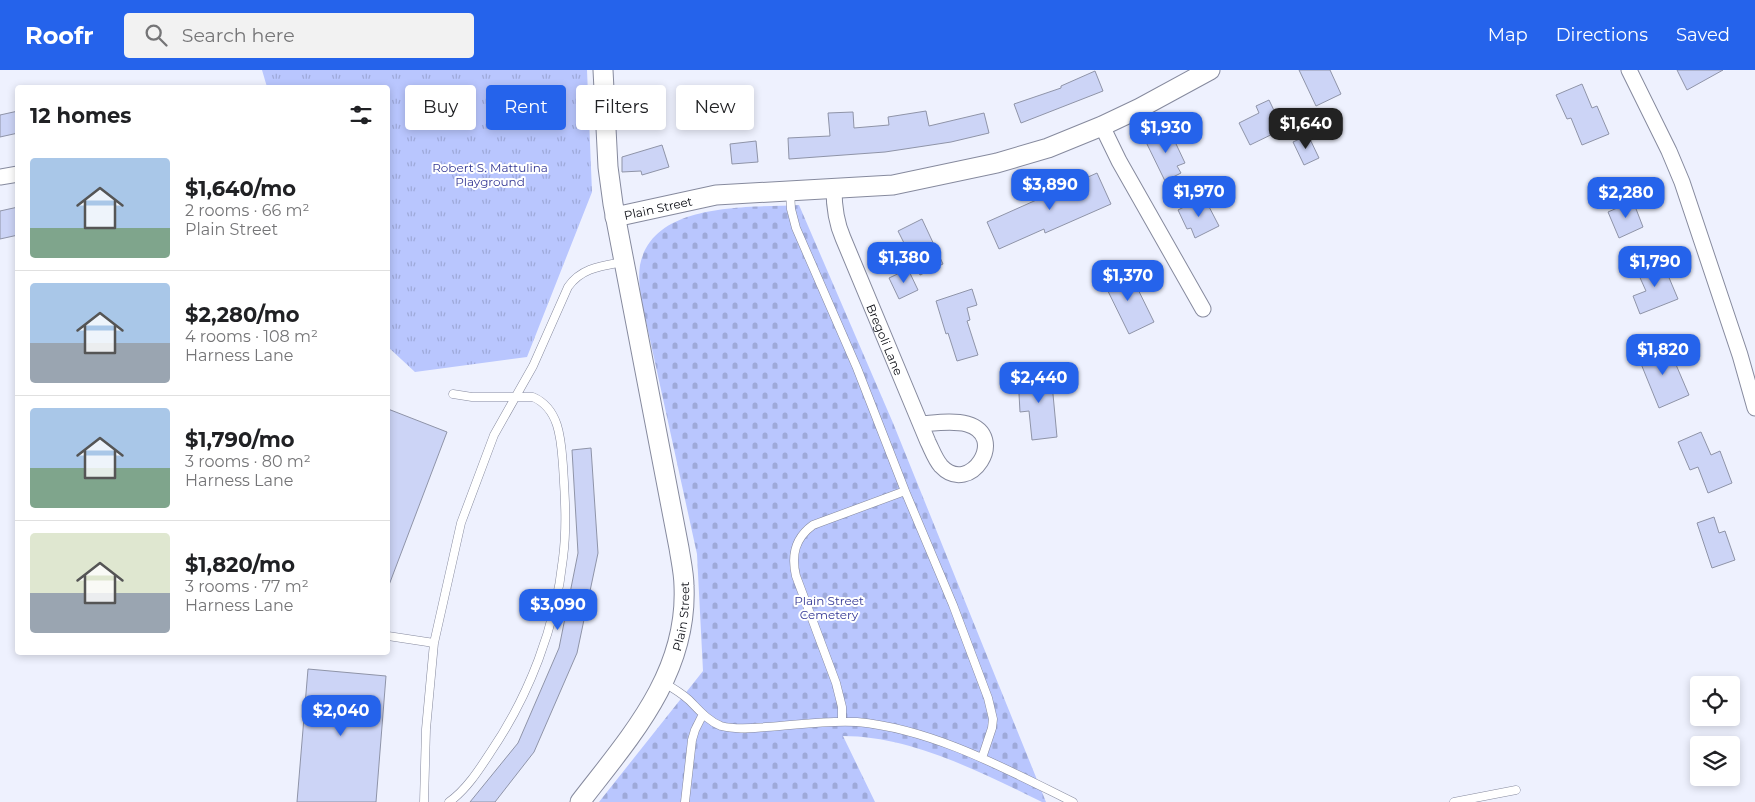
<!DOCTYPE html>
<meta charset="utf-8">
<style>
:root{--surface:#fff;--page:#f2f2f2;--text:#202124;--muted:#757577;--line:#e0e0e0;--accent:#2563eb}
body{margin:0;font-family:Montserrat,sans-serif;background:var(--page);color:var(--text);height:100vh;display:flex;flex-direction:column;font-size:19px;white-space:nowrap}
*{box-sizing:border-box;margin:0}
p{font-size:16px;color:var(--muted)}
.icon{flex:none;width:28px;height:28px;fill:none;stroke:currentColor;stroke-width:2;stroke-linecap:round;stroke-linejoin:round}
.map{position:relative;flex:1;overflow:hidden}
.sheet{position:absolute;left:15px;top:15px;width:375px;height:570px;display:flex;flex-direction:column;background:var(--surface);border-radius:5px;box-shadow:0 2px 8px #0003}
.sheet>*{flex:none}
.banner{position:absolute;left:405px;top:15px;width:475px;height:45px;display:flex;gap:10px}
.controls{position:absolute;left:1690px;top:606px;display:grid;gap:10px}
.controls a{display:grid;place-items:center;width:50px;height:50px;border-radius:5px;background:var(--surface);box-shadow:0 2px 8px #0003;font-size:25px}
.price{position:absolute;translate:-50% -42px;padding:0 11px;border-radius:10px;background:var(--accent);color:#fff;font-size:16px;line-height:32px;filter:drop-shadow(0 1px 2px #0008)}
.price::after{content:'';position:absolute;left:50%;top:30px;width:15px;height:11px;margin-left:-8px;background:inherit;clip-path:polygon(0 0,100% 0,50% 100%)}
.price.on{background:#222;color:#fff}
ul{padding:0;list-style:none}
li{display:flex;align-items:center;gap:15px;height:125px;padding:0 15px}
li+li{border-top:1px solid var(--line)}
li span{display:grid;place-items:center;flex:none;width:140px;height:100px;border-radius:5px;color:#555}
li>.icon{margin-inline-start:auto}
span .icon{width:60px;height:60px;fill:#fffc;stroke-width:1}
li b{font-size:21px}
h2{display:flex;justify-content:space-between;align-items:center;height:60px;padding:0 15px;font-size:21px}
.pill{padding:0 18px;border-radius:5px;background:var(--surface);box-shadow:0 2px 8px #0003;font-size:18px;line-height:45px}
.pill.on{background:var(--accent);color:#fff}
header{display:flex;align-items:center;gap:30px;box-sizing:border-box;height:70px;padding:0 25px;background:var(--accent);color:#fff}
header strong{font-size:24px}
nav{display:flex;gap:28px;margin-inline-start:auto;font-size:18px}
.search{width:350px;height:45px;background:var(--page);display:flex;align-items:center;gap:12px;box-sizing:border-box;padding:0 18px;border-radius:5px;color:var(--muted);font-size:19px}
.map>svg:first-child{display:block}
.cemetery{fill:url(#cemetery-stones)}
.park{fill:url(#park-tufts)}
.building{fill:#ccd4f6;stroke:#8f94a8}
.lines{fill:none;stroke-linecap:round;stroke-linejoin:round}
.service-casing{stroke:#868a9e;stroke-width:9}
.minor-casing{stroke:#868a9e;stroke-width:17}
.tertiary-casing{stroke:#868a9e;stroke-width:21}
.service{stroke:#fff;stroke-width:8}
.minor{stroke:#fff;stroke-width:15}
.tertiary{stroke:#fff;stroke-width:19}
.labels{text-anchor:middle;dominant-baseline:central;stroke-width:4;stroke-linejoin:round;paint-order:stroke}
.park-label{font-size:12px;fill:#343895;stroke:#fff}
.street-label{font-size:12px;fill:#090b12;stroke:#fff}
</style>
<header>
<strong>Roofr</strong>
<div class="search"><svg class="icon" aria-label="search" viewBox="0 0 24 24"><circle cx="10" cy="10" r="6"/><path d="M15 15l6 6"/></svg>Search here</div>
<nav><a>Map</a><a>Directions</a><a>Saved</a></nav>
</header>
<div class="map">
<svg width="1755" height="732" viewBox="0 0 1755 732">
<defs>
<pattern id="cemetery-stones" width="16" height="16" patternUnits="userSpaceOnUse" patternTransform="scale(1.25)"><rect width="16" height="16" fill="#b9c6fe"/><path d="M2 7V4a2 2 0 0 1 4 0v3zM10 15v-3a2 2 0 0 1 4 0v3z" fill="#9ea9d9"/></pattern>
<pattern id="park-tufts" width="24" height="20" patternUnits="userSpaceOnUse" patternTransform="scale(1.25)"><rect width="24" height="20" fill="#b9c6fe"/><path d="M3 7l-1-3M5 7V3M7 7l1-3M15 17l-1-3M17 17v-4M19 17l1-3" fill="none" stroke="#9ea9d9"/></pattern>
</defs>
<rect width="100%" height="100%" fill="#eef1fe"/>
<path class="cemetery" d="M799 135 893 353 1046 732H1042C982 703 912 666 843 666L875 732H599L703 601 697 484 642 233C640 221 638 208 640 195 653 131 749 138 799 135Z"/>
<path class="park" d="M262 0H587L592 122 527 287 415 302 388 277V18L267 17Z"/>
<path class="building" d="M1299 0H1330L1341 24 1316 36Z
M1677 0H1723L1687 20Z
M1095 1 1103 21 1021 53 1014 34 1061 18V16Z
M1582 14 1592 38 1597 36 1609 64 1582 75 1571 48 1567 49 1556 25Z
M1269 30 1283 59 1250 75 1239 53 1259 43 1256 36Z
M18 41V63L0 67V45Z
M926 41 929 56 984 43 989 63 951 72 885 82 789 89 788 68 830 66 828 43 853 42 854 58 889 55 888 47Z
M1169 59 1185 93 1177 96 1181 103 1165 111 1145 70Z
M1308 65 1319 88 1304 95 1293 72Z
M756 71 758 92 732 94 730 74Z
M662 75 669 97 642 105 641 101 622 102V87Z
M1097 103 1111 134 1045 163 1044 159 999 179 987 152Z
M1204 127 1219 156 1195 168 1191 158 1187 159 1178 140Z
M1633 131 1643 157 1619 168 1608 142Z
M18 137V165L0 169V141Z
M922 149 943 194 920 205 898 161Z
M1662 191 1678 229 1640 244 1633 226 1646 221 1637 201Z
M908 199 918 220 899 229 889 208Z
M1128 199 1154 252 1129 264 1103 211Z
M972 219 977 235 967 238 970 250 967 251 978 285 957 291 948 263 946 264 936 231Z
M1661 274 1668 292 1674 290 1689 325 1659 338 1637 284Z
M1051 303 1057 367 1032 370 1029 341 1020 342 1018 306Z
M388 339 447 362 389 515 388 514Z
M1701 362 1711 385 1720 381 1732 413 1708 423 1698 397 1690 400 1678 372Z
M591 378 598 483 577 583 534 682 495 732H470L518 673 559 578 578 483 572 380Z
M1714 447 1719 463 1725 461 1735 490 1712 498 1697 453Z
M308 599 386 606 376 732H297Z"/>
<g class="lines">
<defs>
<path id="service" d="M790 121 791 139 796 158 857 298 905 421 953 535 988 628 993 649 992 658 982 688
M388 566 434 573
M664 613C673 618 681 623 689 630 699 640 708 651 721 656 736 660 752 658 766 657 796 655 828 650 857 652 933 659 1006 699 1073 732
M842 652V637L836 613 796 506C791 485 795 468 813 455L905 421
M424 732 426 659 434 573 461 453 494 365 533 296 568 217C581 198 601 196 623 192
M449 732C466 720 479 700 490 683 529 626 556 556 563 488 567 457 565 427 563 396 561 370 560 339 533 327H472L453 324
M685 732 692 670 695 660 703 644
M1454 732 1516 720"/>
<g id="minor">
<path d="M1629 0 1669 81 1682 112 1740 285 1755 338"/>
<path d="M1102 56 1119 91 1203 239"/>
<path d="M0 107 18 104"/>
<path id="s1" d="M834 119C834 137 836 152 843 168L928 372C932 380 935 389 941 396 970 427 1009 366 967 354 953 350 935 353 921 354"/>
</g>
<g id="tertiary">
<path id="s2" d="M615 147 716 125 893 115 997 93 1048 78 1102 56 1140 38 1210 0"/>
<path id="s3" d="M580 732C630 667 688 604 684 516 684 504 681 491 679 478L613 134 608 97 603 0"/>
</g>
</defs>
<use href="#service" class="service-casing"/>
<use href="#minor" class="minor-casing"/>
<use href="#tertiary" class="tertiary-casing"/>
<use href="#service" class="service"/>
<use href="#minor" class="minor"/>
<use href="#tertiary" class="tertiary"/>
</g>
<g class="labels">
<g class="park-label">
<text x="490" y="97">Robert S. Mattulina<tspan x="490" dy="14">Playground</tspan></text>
<text x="829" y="530">Plain Street<tspan x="829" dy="14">Cemetery</tspan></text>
</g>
<g class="street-label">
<text stroke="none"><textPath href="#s2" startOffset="44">Plain Street</textPath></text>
<text stroke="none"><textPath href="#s1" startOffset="160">Bregoli Lane</textPath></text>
<text stroke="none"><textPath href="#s3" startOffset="215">Plain Street</textPath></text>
</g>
</g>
</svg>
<div class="controls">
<a><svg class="icon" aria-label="locate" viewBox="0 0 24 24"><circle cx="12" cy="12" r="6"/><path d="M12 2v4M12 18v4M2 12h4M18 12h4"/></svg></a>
<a><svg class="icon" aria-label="layers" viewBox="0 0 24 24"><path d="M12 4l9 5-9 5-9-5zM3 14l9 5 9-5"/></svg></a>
</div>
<b class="price on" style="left:1306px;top:80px">$1,640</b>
<b class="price" style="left:1166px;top:84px">$1,930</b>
<b class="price" style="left:1050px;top:141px">$3,890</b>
<b class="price" style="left:1199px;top:148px">$1,970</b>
<b class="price" style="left:1626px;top:149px">$2,280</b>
<b class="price" style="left:904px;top:214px">$1,380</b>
<b class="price" style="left:1655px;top:218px">$1,790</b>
<b class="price" style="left:1128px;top:232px">$1,370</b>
<b class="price" style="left:1663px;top:306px">$1,820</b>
<b class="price" style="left:1039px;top:334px">$2,440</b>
<b class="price" style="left:558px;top:561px">$3,090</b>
<b class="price" style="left:341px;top:667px">$2,040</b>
<div class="banner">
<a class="pill">Buy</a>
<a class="pill on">Rent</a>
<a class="pill">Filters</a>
<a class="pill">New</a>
</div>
<section class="sheet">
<h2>12 homes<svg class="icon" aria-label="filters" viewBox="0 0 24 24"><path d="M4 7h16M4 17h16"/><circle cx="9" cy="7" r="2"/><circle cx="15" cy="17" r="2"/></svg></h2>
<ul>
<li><span style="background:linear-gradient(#a9c7e8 70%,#7fa58c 0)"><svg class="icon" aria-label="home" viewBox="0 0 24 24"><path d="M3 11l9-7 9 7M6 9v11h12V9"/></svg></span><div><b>$1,640/mo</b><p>2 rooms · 66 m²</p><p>Plain Street</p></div></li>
<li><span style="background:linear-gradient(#a9c7e8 60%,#9aa5b1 0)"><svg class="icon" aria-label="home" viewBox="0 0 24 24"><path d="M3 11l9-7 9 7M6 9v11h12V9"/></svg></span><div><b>$2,280/mo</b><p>4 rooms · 108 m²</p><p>Harness Lane</p></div></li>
<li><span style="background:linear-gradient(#a9c7e8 60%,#7fa58c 0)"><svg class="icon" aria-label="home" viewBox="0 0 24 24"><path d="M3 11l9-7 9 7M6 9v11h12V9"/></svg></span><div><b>$1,790/mo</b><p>3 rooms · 80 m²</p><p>Harness Lane</p></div></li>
<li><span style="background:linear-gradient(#dfe7d0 60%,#9aa5b1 0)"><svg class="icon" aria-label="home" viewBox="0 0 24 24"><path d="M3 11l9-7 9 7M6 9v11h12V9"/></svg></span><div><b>$1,820/mo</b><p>3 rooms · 77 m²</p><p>Harness Lane</p></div></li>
</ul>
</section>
</div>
